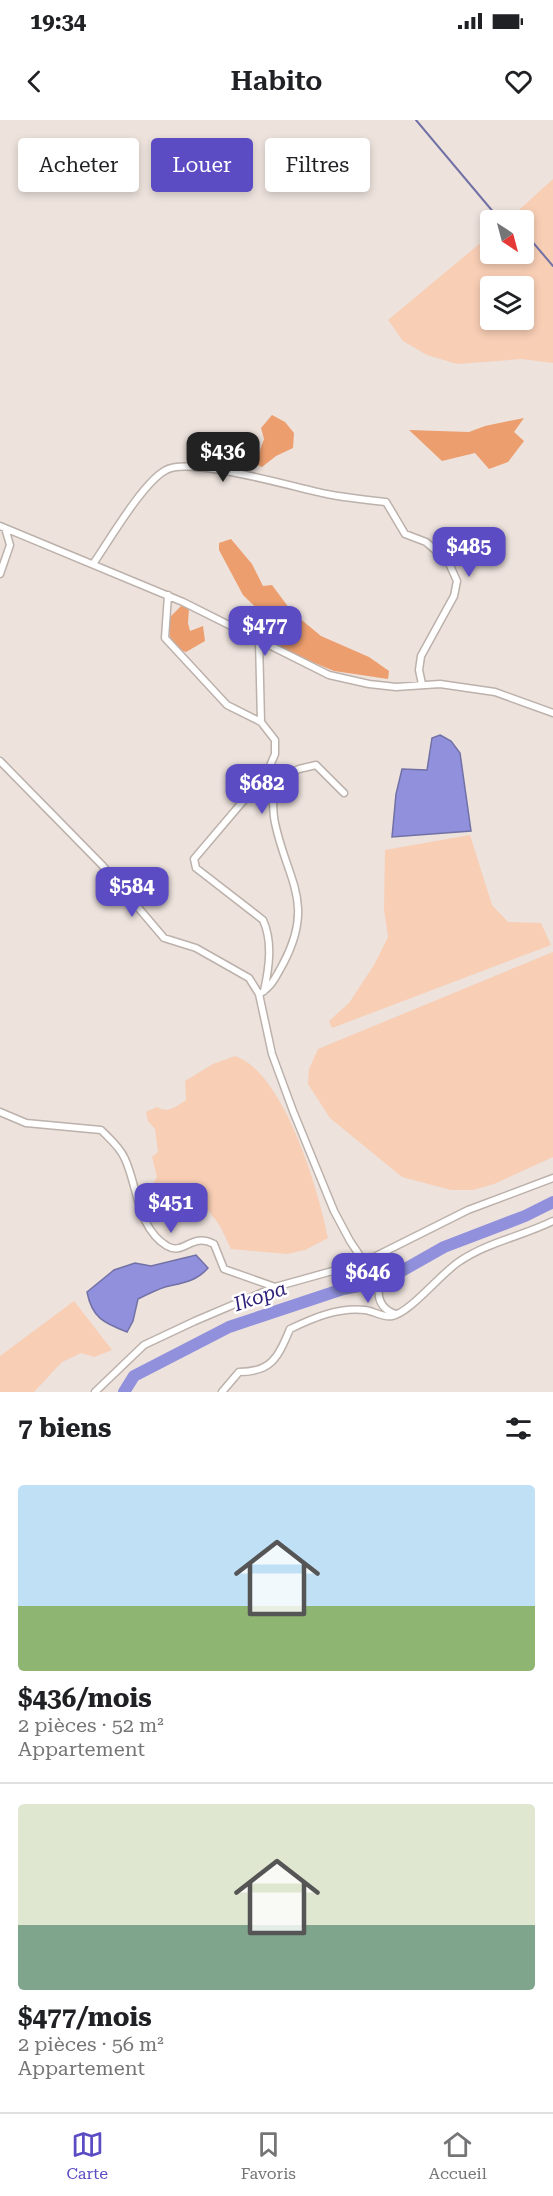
<!DOCTYPE html>
<html lang="fr">
<meta charset="utf-8">
<style>
:root{--surface:#fff;--page:#f6f6f6;--text:#202124;--muted:#757577;--line:#e0e0e0;--accent:#5b4cc4}
body{margin:0;font-family:"Roboto Serif",serif;background:var(--page);color:var(--text);height:100vh;display:flex;flex-direction:column;font-size:22px;white-space:nowrap}
*{box-sizing:border-box;margin:0}
p{font-size:20px;color:var(--muted)}
.icon{flex:none;width:33px;height:33px;fill:none;stroke:currentColor;stroke-width:2;stroke-linecap:round;stroke-linejoin:round}
.map{position:relative;height:1272px;overflow:hidden}
.details{display:flex;flex-direction:column;background:var(--surface);flex:1}
.details>*{flex:none}
.banner{position:absolute;left:18px;top:18px;width:518px;height:54px;display:flex;gap:12px}
.needle{width:39px;rotate:144deg}
.buttons{position:absolute;left:480px;top:90px;display:grid;gap:12px}
.buttons a{display:grid;place-items:center;width:54px;height:54px;border-radius:6px;background:var(--surface);box-shadow:0 3px 9px #0003;font-size:30px}
.price{position:absolute;translate:-50% -51px;padding:0 14px;border-radius:12px;background:var(--accent);color:#fff;font-size:20px;line-height:39px;filter:drop-shadow(0 2px 3px #0008)}
.price::after{content:'';position:absolute;left:50%;top:36px;width:18px;height:14px;margin-left:-9px;background:inherit;clip-path:polygon(0 0,100% 0,50% 100%)}
.price.selected{background:#222;color:#fff}
ul{padding:0;list-style:none}
li{display:grid;align-content:center;gap:12px;height:318px;padding:0 18px}
li+li{border-top:2px solid var(--line)}
li span{display:grid;place-items:center;height:186px;border-radius:6px;color:#555}
li>.icon{margin-inline-start:auto}
span .icon{width:108px;height:108px;fill:#fffc;stroke-width:1}
li b{font-size:26px}
h2{display:flex;justify-content:space-between;align-items:center;height:72px;padding:0 18px;font-size:26px}
.chip{padding:0 21px;border-radius:6px;background:var(--surface);box-shadow:0 3px 9px #0003;font-size:21px;line-height:54px}
.chip.selected{background:var(--accent);color:#fff}
.status{display:flex;justify-content:space-between;align-items:center;height:42px;padding:0 30px;background:var(--surface);direction:ltr}
.status svg{height:16px;fill:currentColor}
header{display:flex;justify-content:space-between;align-items:center;height:78px;padding:0 18px;background:var(--surface);font-size:27px;font-weight:600}
.dock{display:flex;justify-content:space-around;align-items:center;height:84px;border-top:2px solid var(--line);background:var(--surface);font-size:16px;color:var(--muted)}
.dock a{display:grid;justify-items:center;gap:3px}
.dock .selected{color:var(--accent)}
.map>svg:first-child{display:block}
.green{fill:#f8ceb5;fill-rule:evenodd}
.forest{fill:#ed9e6e}
.water{fill:#9090dd;stroke:#7271a6;stroke-width:1.5}
.lines{fill:none;stroke-linecap:round;stroke-linejoin:round}
.stream{stroke:#7271a6;stroke-width:2}
.river{stroke:#9090dd;stroke-width:12}
.street-casing{stroke:#bcb1ab;stroke-width:9}
.street{stroke:#fff;stroke-width:6}
.labels{text-anchor:middle;dominant-baseline:central;stroke-width:5;stroke-linejoin:round;paint-order:stroke}
.water-label{font-size:20px;font-style:italic;fill:#2f1f79;stroke:#fff}
</style>
<div class="status"><b>19:34</b><svg viewBox="0 0 49 12"><path d="M0 12V9h3v3zM5 12V6h3v6zM10 12V3h3v9zM15 12V0h3v12zM26 1h20v11H26zM47 4h2v5h-2z"/></svg></div>
<header><svg class="icon" aria-label="back" viewBox="0 0 24 24"><path d="M15 5l-7 7 7 7"/></svg>Habito<svg class="icon" aria-label="heart" viewBox="0 0 24 24"><path d="M12 20l-8-8c-3-5 5-10 8-4 3-6 11-1 8 4z"/></svg></header>
<div class="map">
<svg width="553" height="1272" viewBox="0 0 553 1272">
<rect width="100%" height="100%" fill="#ede2dc"/>
<path class="green" d="M553 59V243L522 239 457 244 427 235 403 221 388 200 490 115V134H524V100H508ZM524 166V200H490V166Z
M470 715 492 785 508 802 541 803 551 825 332 908 329 901 349 883 374 845 388 817 384 789 385 730Z
M553 832V1037L494 1064 473 1070H451L402 1057 330 998 308 964 309 949 318 929Z
M235 936C284 952 319 1071 328 1118L305 1130 287 1134 231 1129 220 1106 202 1082 198 1071 184 1075 158 1091 148 1082 147 1073 157 1057 152 1037 158 1032 155 1009 148 1001 146 992 157 987C168 994 177 986 186 980L185 961 213 944Z
M74 1181 112 1230 94 1237 81 1233 62 1242 34 1272H0V1236Z"/>
<path class="forest" d="M272 295 285 302 294 313 293 328 276 336 262 347 255 344 264 319 261 308Z
M524 298 514 312 524 321 508 342 489 349 475 333 442 341 409 310 469 312 485 306Z
M231 419 252 444 263 466 272 465 292 492 321 516 369 537 389 551 388 559 334 551 281 529 279 521 286 520 285 516 243 475 219 430V423Z
M181 486 189 488 188 503 190 511 203 506 205 521 186 532C169 526 168 514 169 498Z"/>
<path class="water" d="M440 615 451 621 460 633 471 711 392 717 396 674 402 649 427 650 432 618Z
M196 1135 208 1148C196 1162 182 1163 165 1167 156 1170 146 1175 138 1179L133 1201 127 1212C104 1203 92 1198 87 1172L114 1150 135 1143 151 1146Z"/>
<g class="lines">
<path class="stream" d="M416 0 500 100
M524 112 553 146"/>
<path class="river" d="M124 1272 134 1256 229 1207 343 1169 384 1161 444 1127 525 1096 553 1082"/>
<defs>
<path id="street" d="M0 406 183 482 329 555 369 564 396 567 440 564 495 572 553 593
M93 444C109 421 143 362 166 350 190 336 296 368 327 374 347 378 367 380 386 382L405 414 426 422 448 441 457 461 454 476 421 536 419 550 422 564
M0 454 10 425 5 408
M168 475 165 518 227 585 261 602
M0 641 102 745 164 818 196 828 249 858 259 874 272 934 293 991 334 1091 350 1121 362 1139 371 1146 380 1161C376 1177 380 1189 396 1194
M272 662 299 649 316 645 344 673
M264 871C269 848 273 822 263 800L196 748 194 739 267 653
M259 874C272 867 277 855 284 842 315 782 287 760 275 703 271 686 276 670 267 653L275 634V620L261 602 259 520
M0 992 26 1003 101 1010C109 1018 120 1027 125 1039 138 1067 137 1108 167 1126 184 1136 191 1112 214 1124L224 1149 275 1167
M95 1272 144 1225 195 1201 275 1167 336 1150 348 1139 374 1137 468 1090 553 1058
M222 1272 239 1252C272 1252 278 1237 290 1209 313 1198 338 1187 365 1190 374 1191 383 1198 392 1196 411 1192 441 1153 460 1141 488 1122 523 1116 553 1101"/>
</defs>
<use href="#street" class="street-casing"/>
<use href="#street" class="street"/>
</g>
<g class="labels">
<g class="water-label">
<text transform="translate(260 1176) rotate(-19)">Ikopa</text>
</g>
</g>
</svg>
<div class="buttons">
<a><svg class="needle" viewBox="-14 -14 28 28"><path d="M0-13l5 13h-10z" fill="#e53935"/><path d="M0 13l5-13h-10z" fill="#757577"/></svg></a>
<a><svg class="icon" aria-label="layers" viewBox="0 0 24 24"><path d="M12 4l9 5-9 5-9-5zM3 14l9 5 9-5"/></svg></a>
</div>
<b class="price selected" style="left:223px;top:363px">$436</b>
<b class="price" style="left:469px;top:458px">$485</b>
<b class="price" style="left:265px;top:537px">$477</b>
<b class="price" style="left:262px;top:695px">$682</b>
<b class="price" style="left:132px;top:798px">$584</b>
<b class="price" style="left:171px;top:1114px">$451</b>
<b class="price" style="left:368px;top:1184px">$646</b>
<div class="banner">
<a class="chip">Acheter</a>
<a class="chip selected">Louer</a>
<a class="chip">Filtres</a>
</div>
</div>
<section class="details">
<h2>7 biens<svg class="icon" aria-label="filters" viewBox="0 0 24 24"><path d="M4 7h16M4 17h16"/><circle cx="9" cy="7" r="2"/><circle cx="15" cy="17" r="2"/></svg></h2>
<ul>
<li><span style="background:linear-gradient(#bfe0f5 65%,#8fb573 0)"><svg class="icon" aria-label="home" viewBox="0 0 24 24"><path d="M3 11l9-7 9 7M6 9v11h12V9"/></svg></span><div><b>$436/mois</b><p>2 pièces · 52 m²</p><p>Appartement</p></div></li>
<li><span style="background:linear-gradient(#dfe7d0 65%,#7fa58c 0)"><svg class="icon" aria-label="home" viewBox="0 0 24 24"><path d="M3 11l9-7 9 7M6 9v11h12V9"/></svg></span><div><b>$477/mois</b><p>2 pièces · 56 m²</p><p>Appartement</p></div></li>
</ul>
</section>
<nav class="dock">
<a class="selected"><svg class="icon" aria-label="map" viewBox="0 0 24 24"><path d="M3 6l6-2 6 2 6-2v14l-6 2-6-2-6 2zM9 4v14M15 6v14"/></svg>Carte</a>
<a><svg class="icon" aria-label="saved" viewBox="0 0 24 24"><path d="M7 4h10v16l-5-4-5 4z"/></svg>Favoris</a>
<a><svg class="icon" aria-label="home" viewBox="0 0 24 24"><path d="M3 11l9-7 9 7M6 9v11h12V9"/></svg>Accueil</a>
</nav>
